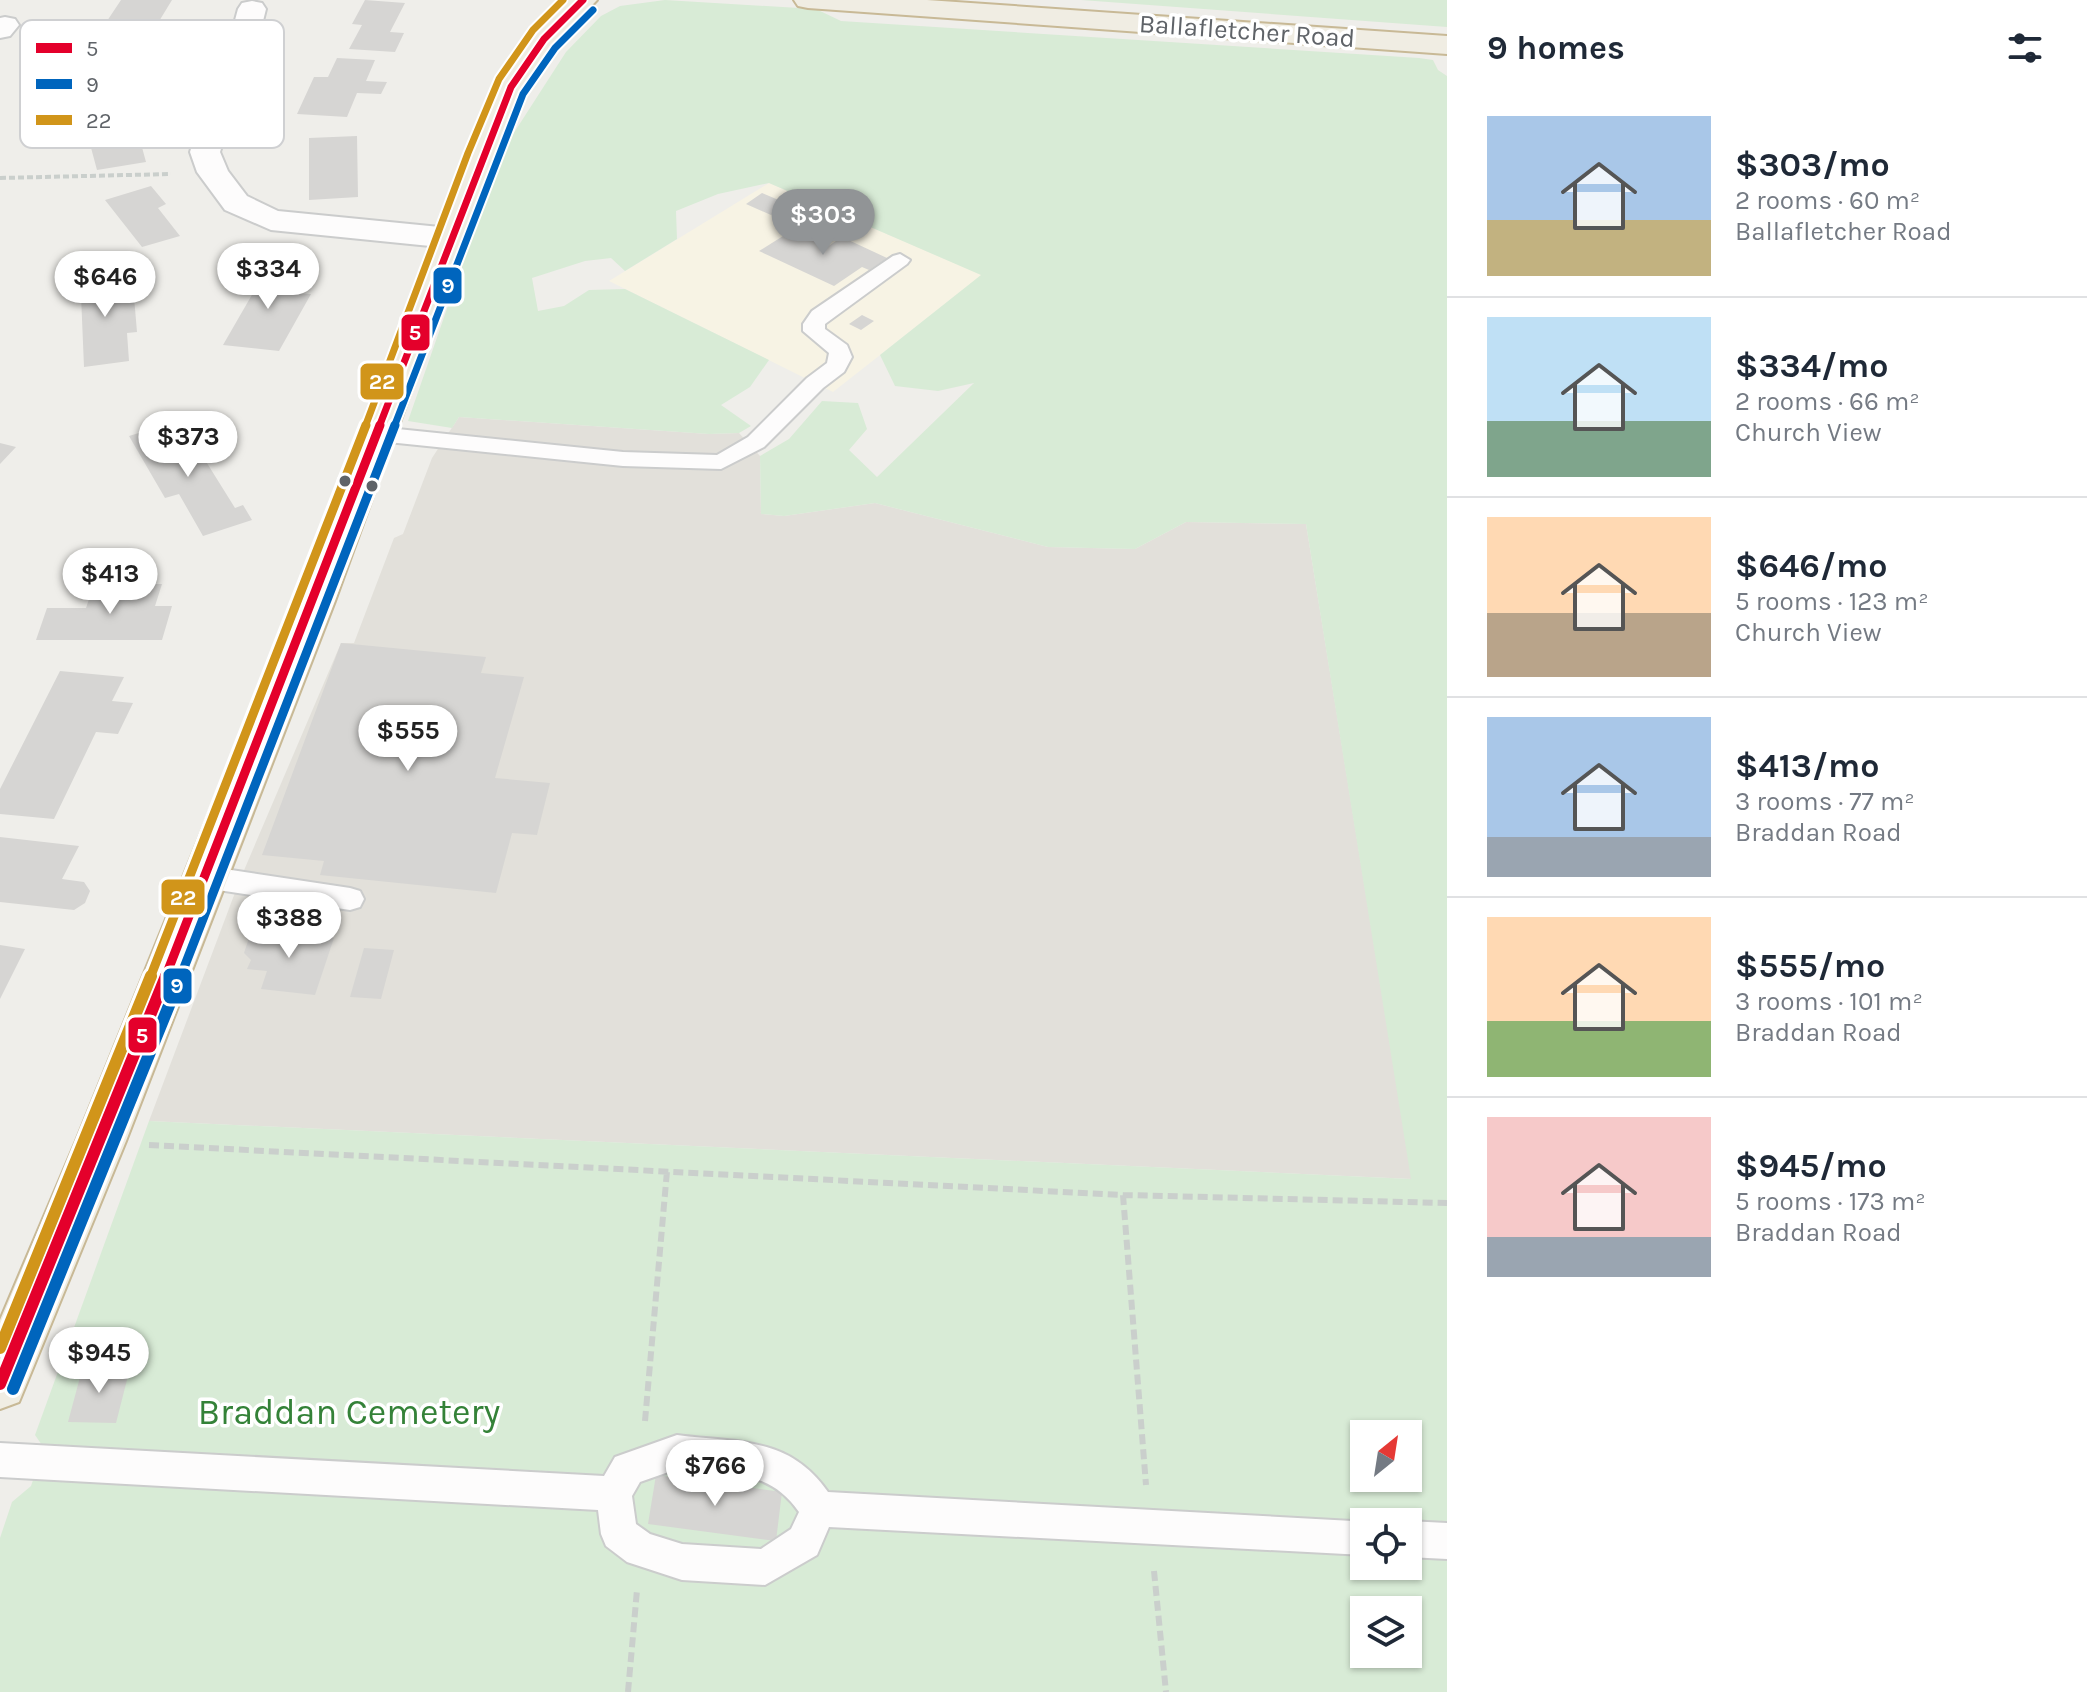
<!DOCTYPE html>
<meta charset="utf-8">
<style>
:root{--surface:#fff;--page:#f2f2f3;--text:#1f2937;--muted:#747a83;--line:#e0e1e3;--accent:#919496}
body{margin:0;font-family:Karla,sans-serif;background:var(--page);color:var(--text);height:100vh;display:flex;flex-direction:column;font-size:30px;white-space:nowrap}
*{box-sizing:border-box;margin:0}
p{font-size:26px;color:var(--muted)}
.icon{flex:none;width:44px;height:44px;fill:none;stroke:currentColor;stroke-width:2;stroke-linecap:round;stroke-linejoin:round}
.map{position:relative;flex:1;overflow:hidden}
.details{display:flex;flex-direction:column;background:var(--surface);width:640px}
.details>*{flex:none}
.needle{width:52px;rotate:30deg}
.controls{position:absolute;left:1350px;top:1420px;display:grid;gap:16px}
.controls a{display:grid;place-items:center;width:72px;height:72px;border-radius:0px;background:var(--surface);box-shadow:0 2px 6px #0004;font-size:40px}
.price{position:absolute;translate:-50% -68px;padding:0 18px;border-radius:28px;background:#fff;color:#222;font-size:26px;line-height:52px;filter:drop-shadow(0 2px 4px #0008)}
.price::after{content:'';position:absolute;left:50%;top:48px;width:24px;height:18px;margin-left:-12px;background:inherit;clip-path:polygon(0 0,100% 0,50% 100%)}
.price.on{background:var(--accent);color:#fff}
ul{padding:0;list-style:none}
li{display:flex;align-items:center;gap:24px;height:200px;padding:0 40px}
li+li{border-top:2px solid var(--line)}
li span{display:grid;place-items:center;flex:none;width:224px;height:160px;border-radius:0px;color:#555}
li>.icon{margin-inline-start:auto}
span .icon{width:96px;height:96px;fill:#fffc;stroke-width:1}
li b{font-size:34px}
h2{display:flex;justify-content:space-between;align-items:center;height:96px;padding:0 40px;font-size:34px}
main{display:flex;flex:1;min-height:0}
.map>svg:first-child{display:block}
.commercial{fill:#f7f3e4}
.education{fill:#e2e0da}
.green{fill:#d8ebd6;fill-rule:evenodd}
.building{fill:#d6d5d3}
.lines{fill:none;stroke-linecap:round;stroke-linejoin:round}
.lane-casing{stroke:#cbcccc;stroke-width:4}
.street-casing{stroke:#cbcccc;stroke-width:4}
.highway-casing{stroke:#c8b996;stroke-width:4}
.path-far1{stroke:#cacfcc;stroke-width:4;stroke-dasharray:6 3;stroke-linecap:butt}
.path{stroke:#cacfcc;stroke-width:6;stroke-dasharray:10 5;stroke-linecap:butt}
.lane{fill:#fdfcfc;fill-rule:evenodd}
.street{fill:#fdfcfc;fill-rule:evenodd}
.highway{fill:#f0ede3;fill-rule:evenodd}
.bus-1-far2-casing{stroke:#fff;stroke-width:11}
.bus-1-far1-casing{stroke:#fff;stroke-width:15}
.bus-1-casing{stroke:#fff;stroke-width:18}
.bus-2-far2-casing{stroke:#fff;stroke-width:11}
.bus-2-far1-casing{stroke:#fff;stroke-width:15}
.bus-2-casing{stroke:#fff;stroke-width:18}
.bus-3-far2-casing{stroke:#fff;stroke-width:11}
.bus-3-far1-casing{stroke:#fff;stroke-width:15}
.bus-3-casing{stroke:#fff;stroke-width:18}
.bus-1-far2{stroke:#e4002b;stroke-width:7}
.bus-1-far1{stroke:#e4002b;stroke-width:9}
.bus-1{stroke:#e4002b;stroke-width:12}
.bus-2-far2{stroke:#0065bd;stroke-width:7}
.bus-2-far1{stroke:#0065bd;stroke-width:9}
.bus-2{stroke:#0065bd;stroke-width:12}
.bus-3-far2{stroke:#d1951a;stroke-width:7}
.bus-3-far1{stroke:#d1951a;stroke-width:9}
.bus-3{stroke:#d1951a;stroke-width:12}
.bus-dot{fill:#5f6368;stroke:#fff;stroke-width:3}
.labels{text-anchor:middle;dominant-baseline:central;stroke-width:7;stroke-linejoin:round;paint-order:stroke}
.far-street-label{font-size:26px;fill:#5f6368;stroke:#fff}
.near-park-label{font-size:36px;fill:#348238;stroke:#fff}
.key{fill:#fff;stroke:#cfd0d2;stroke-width:2}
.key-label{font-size:22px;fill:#5f6368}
.line-badge{stroke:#fff;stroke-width:3}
.badge-label{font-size:22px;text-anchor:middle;font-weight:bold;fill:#fff}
</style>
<main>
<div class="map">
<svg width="1447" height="1692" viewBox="0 0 1447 1692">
<rect width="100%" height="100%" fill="#efeeea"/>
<path class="commercial" d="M769 183 982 275 833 392 609 281Z"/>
<path class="education" d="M459 417 709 434 739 433 760 456 761 514 784 516 875 503 1048 547 1135 549 1186 522 1306 524 1412 1179 149 1121 239 882 341 643H354L394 538 403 534 432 458Z"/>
<path class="green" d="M665 0 816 9 841 21 1419 58 1433 60 1438 70 1447 76V1692H0V1538L12 1502 31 1486 44 1448 35 1435 149 1121 1411 1179 1306 524 1186 522 1135 549 1048 547 875 503 784 516 761 514 760 456 789 439 822 401 858 403 867 429 849 450 877 477 974 383 938 391 895 386 880 355 981 275 769 183 718 194 676 211 677 239 625 271 611 258 585 261 532 278 538 311 564 306 589 290 625 289 769 360 750 387 721 405 751 426 739 433 709 434 459 417 452 428 408 421 501 153 566 52 601 16 620 6ZM1364 1434H1408V1478H1364ZM1364 1522H1408V1566H1364ZM1364 1610H1408V1654H1364Z
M1081 0H1447V27Z"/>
<path class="building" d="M121 0H172L150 36 99 33Z
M365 0 405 3 390 32 404 33 395 52 349 49 362 25 352 24Z
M337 58 375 60 366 81 387 82 381 94 357 93 347 117 297 114 314 77H328Z
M145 103 155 137 140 140 146 162 97 170 90 144 104 142 100 126 86 128 83 117 95 115 94 111Z
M357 136 358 197 309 200V138Z
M151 186 166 204 158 208 180 236 142 247 105 200Z
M762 193 788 204 771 215 746 204Z
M791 231 827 247 842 237 887 258 869 270 862 267 834 286 759 251Z
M253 270 304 275 294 293 311 294 279 351 223 345 253 293 239 292Z
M111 275 112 287 133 285 137 332 127 333 129 361 84 367 81 295 70 297 69 281Z
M862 315 874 321 861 330 849 324Z
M162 426 169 436 187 431 235 508 243 505 252 520 203 536 179 494 165 498 129 436Z
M0 443 16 447 0 464Z
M94 584H162L155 606H172L162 640H36L47 608H86Z
M341 643 486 657 481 673 524 677 495 778 550 783 537 835 512 833 496 893 320 875 324 861 262 855Z
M60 671 124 677 112 701 133 703 118 734 96 732 54 819 0 814V789Z
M0 837 79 846 62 879 84 882 90 891 85 903 74 910 0 902Z
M263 931 334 938 315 995 261 989 267 971 247 969 251 960 244 953 249 938Z
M0 945 25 949 0 999Z
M364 948 394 950 381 999 350 997Z
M83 1366 130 1368 116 1423 68 1422Z
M656 1475 782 1492 776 1541 648 1524Z"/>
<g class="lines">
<defs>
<path id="lane" d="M900 254 910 260 907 264 825 324V329L847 345 852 357 844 372 823 388 764 447 721 469 623 466 378 441 370 439 367 434 370 429 378 427 623 452 717 455 748 437 807 378 827 363 829 353 803 331V324L812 311 893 256Z
M205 866 350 888 360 891 364 899 360 907 350 910 205 888 195 885 191 877 195 869Z
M677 1435C739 1443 789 1436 828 1492L1371 1522H1364V1555L829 1527 817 1555 765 1585 682 1580 627 1562 606 1546 601 1534 598 1510 0 1477V1443L604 1476 615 1457ZM677 1469C725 1474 769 1468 799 1512L791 1529 761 1549 682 1544 650 1534 636 1524 632 1496 640 1482Z
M1408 1521 1447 1523V1559L1408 1557Z"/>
<path id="street" d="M252 1 262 3 266 9 241 109 225 136 220 152 228 171 247 196 278 211 450 228 461 231 466 238 461 245 450 248 271 230 225 210 197 172 190 152 195 136 211 109 238 9 242 3Z
M5 17 15 19 19 25 10 36 0 38V18Z"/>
<path id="highway" d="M567 0H597L554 45 526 87 496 158 335 601 126 1141 19 1402 0 1409V1320L76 1141 295 601 466 158 496 87 534 33Z
M794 0H927L1447 36V54L808 8 798 6Z"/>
</defs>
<use href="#lane" class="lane-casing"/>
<use href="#street" class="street-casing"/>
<use href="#highway" class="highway-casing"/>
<path class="path-far1" d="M0 178 171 174"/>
<path class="path" d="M149 1145 1123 1195 1447 1203
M1123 1195 1146 1485
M645 1421 667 1171
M1154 1571 1166 1692
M628 1692 637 1590"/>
<use href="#lane" class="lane"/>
<use href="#street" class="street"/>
<use href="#highway" class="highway"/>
<defs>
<path id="bus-1-far2" d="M379 427 511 87 544 39 583 0"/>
<path id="bus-1-far1" d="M165 978 380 425"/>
<path id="bus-1" d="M0 1384 166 976"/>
<path id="bus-2-far2" d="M394 427 523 94 555 48 593 10"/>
<path id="bus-2-far1" d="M180 978 395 425"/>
<path id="bus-2" d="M13 1389 181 976"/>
<path id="bus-3-far2" d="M365 427 468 153 499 79 533 30 563 0"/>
<path id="bus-3-far1" d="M150 978 366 425"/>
<path id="bus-3" d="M0 1348 151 976"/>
</defs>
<use href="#bus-1-far2" class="bus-1-far2-casing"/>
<use href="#bus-1-far1" class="bus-1-far1-casing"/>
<use href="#bus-1" class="bus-1-casing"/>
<use href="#bus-2-far2" class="bus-2-far2-casing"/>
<use href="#bus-2-far1" class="bus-2-far1-casing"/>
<use href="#bus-2" class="bus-2-casing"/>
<use href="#bus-3-far2" class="bus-3-far2-casing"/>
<use href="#bus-3-far1" class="bus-3-far1-casing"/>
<use href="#bus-3" class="bus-3-casing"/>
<use href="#bus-1-far2" class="bus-1-far2"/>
<use href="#bus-1-far1" class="bus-1-far1"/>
<use href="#bus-1" class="bus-1"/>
<use href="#bus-2-far2" class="bus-2-far2"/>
<use href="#bus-2-far1" class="bus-2-far1"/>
<use href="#bus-2" class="bus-2"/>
<use href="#bus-3-far2" class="bus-3-far2"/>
<use href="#bus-3-far1" class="bus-3-far1"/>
<use href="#bus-3" class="bus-3"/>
</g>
<g class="bus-dot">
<circle cx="345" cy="481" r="7"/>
<circle cx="372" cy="486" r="7"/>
</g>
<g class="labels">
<g class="far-street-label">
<text transform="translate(1247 31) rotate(4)">Ballafletcher Road</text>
</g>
<g class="near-park-label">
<text x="349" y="1412">Braddan Cemetery</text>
</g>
</g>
<rect x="20" y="20" width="264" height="128" rx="12" class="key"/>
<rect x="36" y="43" width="36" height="10" fill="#e4002b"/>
<rect x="36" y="79" width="36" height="10" fill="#0065bd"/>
<rect x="36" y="115" width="36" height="10" fill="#d1951a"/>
<g class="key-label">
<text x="86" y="56">5</text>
<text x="86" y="92">9</text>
<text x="86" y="128">22</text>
</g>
<g class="line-badge">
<rect x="432" y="266" width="31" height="39" rx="8" fill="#0065bd"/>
<rect x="400" y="313" width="31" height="39" rx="8" fill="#e4002b"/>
<rect x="359" y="362" width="46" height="39" rx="8" fill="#d1951a"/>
<rect x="160" y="878" width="46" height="38" rx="8" fill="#d1951a"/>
<rect x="162" y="967" width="31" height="38" rx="8" fill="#0065bd"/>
<rect x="127" y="1016" width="31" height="38" rx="8" fill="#e4002b"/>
</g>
<g class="badge-label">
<text x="448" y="293">9</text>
<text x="415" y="340">5</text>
<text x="382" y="389">22</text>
<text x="183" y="905">22</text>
<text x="177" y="993">9</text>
<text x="142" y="1043">5</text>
</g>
</svg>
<div class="controls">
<a><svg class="needle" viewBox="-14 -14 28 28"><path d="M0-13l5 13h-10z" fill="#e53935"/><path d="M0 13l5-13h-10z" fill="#747a83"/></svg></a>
<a><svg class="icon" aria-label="locate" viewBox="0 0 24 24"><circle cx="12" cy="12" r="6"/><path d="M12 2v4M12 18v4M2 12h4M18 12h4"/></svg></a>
<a><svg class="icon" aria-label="layers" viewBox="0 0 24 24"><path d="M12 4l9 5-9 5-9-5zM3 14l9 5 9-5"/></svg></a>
</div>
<b class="price on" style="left:823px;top:257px">$303</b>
<b class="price" style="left:268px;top:311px">$334</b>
<b class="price" style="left:105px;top:319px">$646</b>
<b class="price" style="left:188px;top:479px">$373</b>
<b class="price" style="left:110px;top:616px">$413</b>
<b class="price" style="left:408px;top:773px">$555</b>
<b class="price" style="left:289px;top:960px">$388</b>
<b class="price" style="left:99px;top:1395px">$945</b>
<b class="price" style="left:715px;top:1508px">$766</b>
</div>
<section class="details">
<h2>9 homes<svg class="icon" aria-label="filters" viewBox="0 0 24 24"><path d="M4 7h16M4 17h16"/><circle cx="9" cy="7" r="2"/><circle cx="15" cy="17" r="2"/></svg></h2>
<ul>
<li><span style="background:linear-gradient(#a9c7e8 65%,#c2b280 0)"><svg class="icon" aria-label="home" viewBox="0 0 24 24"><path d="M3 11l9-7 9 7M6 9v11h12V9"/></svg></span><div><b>$303/mo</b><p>2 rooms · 60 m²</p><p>Ballafletcher Road</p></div></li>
<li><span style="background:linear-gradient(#bfe0f5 65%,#7fa58c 0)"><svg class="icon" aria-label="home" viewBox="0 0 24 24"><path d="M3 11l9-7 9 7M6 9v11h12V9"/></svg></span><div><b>$334/mo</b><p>2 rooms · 66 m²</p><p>Church View</p></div></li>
<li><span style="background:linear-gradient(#ffd9b3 60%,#b9a48a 0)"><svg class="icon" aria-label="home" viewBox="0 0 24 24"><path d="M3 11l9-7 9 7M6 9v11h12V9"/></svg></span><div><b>$646/mo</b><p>5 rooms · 123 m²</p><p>Church View</p></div></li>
<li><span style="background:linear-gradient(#a9c7e8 75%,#9aa5b1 0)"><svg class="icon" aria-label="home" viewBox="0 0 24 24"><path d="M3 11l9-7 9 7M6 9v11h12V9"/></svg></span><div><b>$413/mo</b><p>3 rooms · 77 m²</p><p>Braddan Road</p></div></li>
<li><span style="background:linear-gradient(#ffd9b3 65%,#8fb573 0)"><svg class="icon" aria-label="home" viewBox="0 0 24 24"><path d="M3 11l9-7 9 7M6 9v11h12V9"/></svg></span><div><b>$555/mo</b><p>3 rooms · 101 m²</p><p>Braddan Road</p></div></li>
<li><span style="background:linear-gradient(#f6c9c9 75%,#9aa5b1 0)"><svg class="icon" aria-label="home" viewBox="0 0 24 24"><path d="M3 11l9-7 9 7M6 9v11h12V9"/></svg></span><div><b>$945/mo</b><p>5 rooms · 173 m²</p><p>Braddan Road</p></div></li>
</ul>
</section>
</main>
